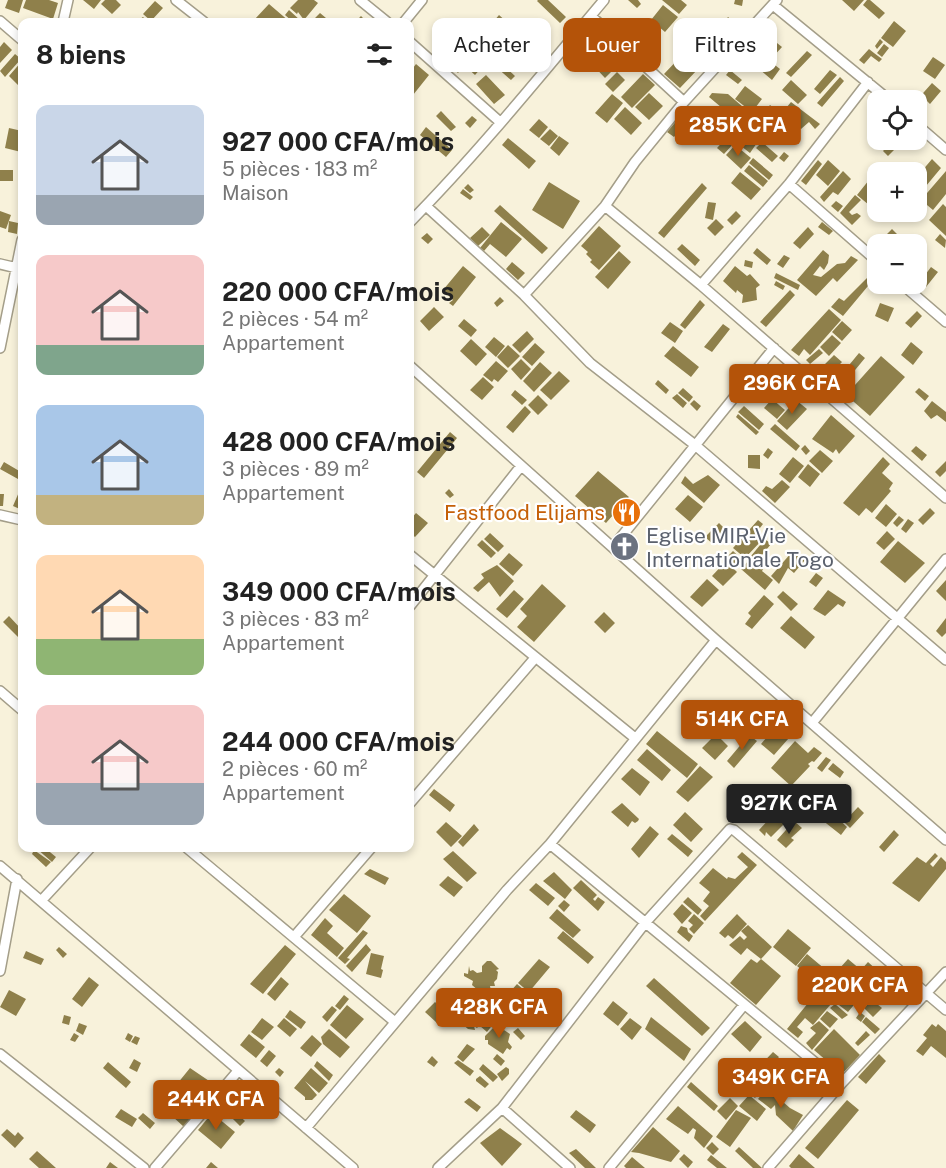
<!DOCTYPE html>
<html lang="fr">
<meta charset="utf-8">
<style>
:root{--surface:#fff;--page:#f6f6f6;--text:#222;--muted:#767676;--accent:#b45309}
body{margin:0;font-family:"Public Sans",sans-serif;background:var(--page);color:var(--text);height:100vh;display:flex;flex-direction:column;font-size:22px;white-space:nowrap}
*{box-sizing:border-box;margin:0}
p{font-size:20px;color:var(--muted)}
.icon{flex:none;width:33px;height:33px;fill:none;stroke:currentColor;stroke-width:2;stroke-linecap:round;stroke-linejoin:round}
.map{position:relative;flex:1;overflow:hidden}
.drawer{position:absolute;left:18px;top:18px;width:396px;height:834px;display:flex;flex-direction:column;background:var(--surface);border-radius:12px;box-shadow:0 3px 9px #0003}
.drawer>*{flex:none}
.hud{position:absolute;left:432px;top:18px;width:423px;height:54px;display:flex;gap:12px}
.buttons{position:absolute;left:867px;top:90px;display:grid;gap:12px}
.buttons a{display:grid;place-items:center;width:60px;height:60px;border-radius:12px;background:var(--surface);box-shadow:0 3px 9px #0003;font-size:30px}
.price{position:absolute;translate:-50% -51px;padding:0 14px;border-radius:6px;background:var(--accent);color:#fff;font-size:20px;line-height:39px;filter:drop-shadow(0 2px 3px #0008)}
.price::after{content:'';position:absolute;left:50%;top:36px;width:18px;height:14px;margin-left:-9px;background:inherit;clip-path:polygon(0 0,100% 0,50% 100%)}
.price.current{background:#222;color:#fff}
ul{padding:0;list-style:none}
li{display:flex;align-items:center;gap:18px;height:150px;padding:0 18px}
li span{display:grid;place-items:center;flex:none;width:168px;height:120px;border-radius:12px;color:#555}
li>.icon{margin-inline-start:auto}
span .icon{width:72px;height:72px;fill:#fffc;stroke-width:1}
li b{font-size:26px}
h2{display:flex;justify-content:space-between;align-items:center;height:72px;padding:0 18px;font-size:26px}
.pill{padding:0 21px;border-radius:12px;background:var(--surface);box-shadow:0 3px 9px #0003;font-size:21px;line-height:54px}
.pill.current{background:var(--accent);color:#fff}
.map>svg:first-child{display:block}
.building{fill:#8f804b}
.lines{fill:none;stroke-linecap:round;stroke-linejoin:round}
.street-casing{stroke:#a49e89;stroke-width:12}
.street{stroke:#fff;stroke-width:9}
.labels{text-anchor:middle;dominant-baseline:central;stroke-width:4.5;stroke-linejoin:round;paint-order:stroke}
.food-label{font-size:21px;fill:#c56008;stroke:#fff;text-anchor:end}
.worship-label{font-size:21px;fill:#5b616d;stroke:#fff;text-anchor:start}
</style>
<div class="map">
<svg width="946" height="1168" viewBox="0 0 946 1168">
<rect width="100%" height="100%" fill="#f8f2db"/>
<path class="building" d="M8 0H23L19 13 5 8Z
M26 0H49L58 3 53 19 23 8Z
M83 0H101L94 9Z
M105 0H116L121 5 112 14 101 4Z
M298 0H314L318 3 304 20 298 12 297 14 290 8Z
M538 0H548L566 17 560 23 537 1Z
M628 0H638L641 4 637 8Z
M662 0H681L687 5 679 14Z
M735 0H743L742 6 734 4Z
M842 0H864L854 11Z
M867 0H870L885 13 879 19 863 5Z
M155 1 163 8 151 21 143 14Z
M269 4 290 22H275L271 19 268 22H252Z
M663 5 678 17 665 32 651 20Z
M289 10 301 21 300 22H293L285 15Z
M320 13 326 18 322 22H311Z
M499 15 508 23 497 35 488 28Z
M361 16 366 21 364 22H355Z
M143 17 148 22H136Z
M728 17 738 25 727 39 717 31Z
M894 21 906 31 893 47 881 38Z
M634 30 654 47 643 59 624 42Z
M511 39 532 57 523 68 502 50Z
M772 39 782 47 771 59 762 52Z
M880 39 883 42 877 49 875 46Z
M476 41 497 60 488 69 484 65 475 75 464 65 458 73 452 67Z
M4 42 12 50 0 63V47Z
M607 44 623 60 605 78 589 61Z
M884 44 889 48 882 57 877 53Z
M869 49 874 53 882 59 879 62 871 56 864 64 859 60Z
M807 51 812 55 791 77 786 73Z
M15 54 21 59 5 77 0 71Z
M683 54 698 69 680 88 664 74Z
M933 57 945 65 935 79 923 71Z
M766 58 780 69 772 80 758 68Z
M22 61V85L20 87 9 76Z
M499 61 515 76 511 80 495 66Z
M416 64 429 75 413 95 410 93V72Z
M730 70 742 80 738 84 726 75Z
M830 70 837 75 820 94 814 89Z
M617 72 625 80 613 92 605 84Z
M643 74 655 85 632 108 621 97Z
M486 75 505 95 494 104 476 84Z
M840 77 844 81 822 107 817 103Z
M791 80 807 95 798 104 782 90Z
M932 83 941 91 930 104 927 101 919 110 916 108V101Z
M745 86 762 99 752 112 735 99Z
M649 93 663 106 649 120 635 107Z
M712 93 728 94 750 113 740 123 709 97Z
M612 94 623 103 607 123 595 113Z
M791 102 820 124 815 129 809 122 801 129 782 113Z
M770 105 775 109 771 115 765 111Z
M625 107 642 123 631 135 614 119Z
M441 111 456 127 451 131 436 116Z
M753 113 758 118 746 129 741 124Z
M472 116 477 120 470 128 465 123Z
M679 118 686 123 674 137 667 132Z
M539 119 548 127 539 138 529 130Z
M740 126 745 132 736 140 731 134Z
M426 127 452 150 446 157 420 135Z
M9 128 22 131 21 152 5 148Z
M550 129 558 136 549 146 540 139Z
M747 130 759 140 750 153 737 143Z
M559 136 569 143 559 156 550 148Z
M728 136 735 142 724 154 717 148Z
M508 138 536 161 529 169 502 145Z
M893 140H904L888 156 883 151Z
M762 142 778 156 772 162 756 148Z
M735 145 751 158 741 169 726 155Z
M784 152 789 156 784 162 779 158Z
M753 158 773 175 769 180 749 163Z
M932 159 941 168 916 198V178Z
M818 160 822 164 806 185 801 181Z
M828 160 840 171 828 186 816 175Z
M749 165 768 181 763 187 744 171Z
M0 170H13V181H0Z
M843 171 851 179 838 195 833 192 824 202 820 197Z
M946 171V194L933 210 921 200Z
M740 172 761 189 751 200 731 183Z
M873 175 878 179V196L869 205 857 195Z
M549 182 580 201 563 229 532 210Z
M702 183 707 188 664 238 658 233Z
M468 184 474 190 470 193 464 188Z
M463 189 473 197 470 200 460 193Z
M855 195 861 200 849 212 852 215 857 213 861 216 852 225 840 213Z
M836 201 843 206 838 212 831 206Z
M708 202 716 203 713 220 705 218Z
M943 204 946 207V236L929 220Z
M500 205 548 248 542 254 494 211Z
M0 211 11 215 6 229 0 227Z
M736 211 741 216 732 225 727 220Z
M716 219 724 227 715 236 707 228Z
M9 221 18 223 17 234 8 232Z
M501 222 522 239 506 257 490 244 484 251 480 248Z
M822 222 833 231 829 235 818 227Z
M599 226 621 246 599 270 590 262 592 260 586 254 588 252 581 246Z
M482 227 490 235 478 246 470 238Z
M808 227 814 234 800 249 793 243Z
M892 229 897 234 892 238 887 234Z
M427 233 433 239 428 244 421 238Z
M940 234 946 240 945 248 935 240Z
M682 244 700 260 695 266 677 249Z
M757 248 771 260 767 265 753 253Z
M823 250 829 255 828 263 824 270 820 266 813 275 821 277 837 264 845 263 851 256 858 260 837 282 833 278 816 296 797 280Z
M619 251 631 262 608 289 595 277Z
M784 255 790 258 783 268 777 264Z
M745 260 753 262 752 268 744 266Z
M512 262 525 273 518 280 506 269Z
M463 266 476 277 453 306 449 303 453 300 443 290Z
M735 266 747 276 750 274 760 285 756 288 757 300 742 303 743 295 737 290 736 293 723 281Z
M916 266H924L925 272H916Z
M931 267 938 272 926 287 919 283Z
M776 273 800 285 798 290 774 278Z
M868 277 873 280 843 316 831 307 839 298 844 301Z
M776 281 785 286 783 290 774 285Z
M790 290 795 295 766 327 760 322Z
M500 297 504 301 497 307 494 303Z
M700 300 705 305 685 329 680 325Z
M880 303 894 308 888 322 875 316Z
M434 307 444 317 429 331 420 321Z
M829 309 841 320 810 355 804 349 799 356 791 350Z
M917 311 922 316 911 328 905 323Z
M464 319 477 330 471 337 458 326Z
M842 321 852 330 842 341 832 332Z
M670 322 683 331 675 343 661 333Z
M723 324 730 329 712 352 704 347Z
M527 331 534 339 520 353 512 345Z
M832 335 841 343 829 356 820 347Z
M494 337 505 346 496 357 485 347Z
M471 339 487 354 476 366 460 351Z
M911 342 923 352 913 365 901 355Z
M535 343 545 352 532 366 522 357Z
M508 345 520 356 508 368 497 357Z
M673 346 699 367 691 377 664 356Z
M819 349 823 353 810 364 806 360Z
M859 353 865 358 851 375 845 370Z
M834 355 842 362 827 378 819 370Z
M881 356 905 377 870 416 846 395Z
M521 359 531 369 521 380 511 369Z
M496 361 508 371 498 382 494 379 492 382 483 375Z
M540 362 552 373 534 392 523 381Z
M775 368 780 372 768 385 781 395 776 400 771 397 768 402 760 396 758 400 750 392 759 385Z
M559 371 570 381 551 400 540 390Z
M483 377 494 387 482 400 470 390Z
M658 380 669 390 666 394 655 384Z
M683 388 693 397 689 402 678 393Z
M919 388 929 396 925 401 915 392Z
M515 390 527 400 522 405 511 395Z
M803 391 809 395 802 403 796 398Z
M677 394 687 403 683 408 672 398Z
M538 395 548 405 538 415 528 405Z
M772 399 785 410 777 419 764 408Z
M694 400 701 406 697 411 690 404Z
M796 400 807 409 787 430 777 421Z
M932 401 946 412V422L937 415 931 419 924 411Z
M525 406 531 412 513 433 506 427Z
M744 406 764 424 759 430 738 412Z
M738 414 759 432 756 435 736 417Z
M831 415 855 436 839 454 836 449 833 453 812 439Z
M775 424 800 446 796 451 770 429Z
M450 432 457 438 424 478 417 472Z
M805 445 810 451 806 455 801 449Z
M916 446 927 455 922 461 911 451Z
M768 448 773 452 768 459 763 455Z
M820 450 833 461 822 473 809 461Z
M748 455H760V469L748 468Z
M793 457 804 466 790 483 779 474Z
M883 457 890 464 882 473 893 483 889 489 891 491 872 513 866 508 859 516 843 503Z
M946 461V471L940 477 935 472Z
M4 462 21 472 18 479 0 469Z
M808 464 820 474 810 487 798 477Z
M598 471 629 497 606 523 575 496Z
M708 475 720 485 704 503 681 483 685 476 693 484Z
M782 480 790 487 775 503 762 491 766 486 772 489Z
M449 489 454 495 450 498 445 493Z
M19 492 22 493V510L13 506Z
M0 494H4L3 506H0Z
M688 495 703 507 690 522 675 509Z
M886 504 897 514 886 527 875 518Z
M930 508 935 513 923 525 918 520Z
M416 513 428 523 415 537 410 533V520Z
M899 516 904 520 897 527 893 523Z
M908 519 914 523 906 533 901 529Z
M758 520 763 524 756 533 763 539 745 558 733 548Z
M719 523 727 531 714 545 705 537Z
M887 531 895 539 884 550 876 543Z
M490 533 504 546 498 552 484 539Z
M765 539 771 544 757 561 751 556Z
M482 540 496 553 491 558 477 545Z
M898 541 925 563 905 583 880 562Z
M733 551 744 561 738 567 727 557Z
M792 552 805 560 794 573 788 568 779 584 771 576Z
M509 553 523 565 513 576 499 564Z
M749 560 756 565 760 562 765 566 762 571 773 580 765 590 741 569Z
M726 561 737 572 723 586 712 576Z
M497 565 514 581 500 597 489 582 478 592 473 588 484 578 481 574Z
M816 573 823 578 816 587 809 582Z
M707 579 719 590 702 607 690 597Z
M946 580V601L936 591Z
M542 584 566 606 534 642 517 627 527 616 520 609Z
M514 590 524 599 507 618 496 609Z
M828 590 846 602 843 607 838 604 825 616 813 609Z
M783 591 798 604 791 611 777 597Z
M764 595 774 604 752 629 745 624 751 616 748 613Z
M604 612 615 623 605 633 594 622Z
M9 616 22 630V635L19 638 3 622Z
M791 616 815 637 805 649 780 628Z
M946 618V633L942 637 936 631Z
M783 719 796 730 774 755 761 744Z
M657 731 698 764 687 778 646 744Z
M716 734 728 746 715 760 702 748Z
M749 735 757 741 734 768 727 761Z
M795 741 808 753 814 747 822 753 814 762 812 761 808 764 810 766 791 786 771 768Z
M647 749 671 770 662 781 637 760Z
M826 757 831 760 822 772 817 768Z
M833 763 844 772 840 778 828 769Z
M700 766 713 777 688 802 676 792Z
M632 768 650 782 640 796 621 779Z
M752 784 764 794 756 798 757 802 751 808 750 804 747 806 738 796Z
M434 789 455 805 450 812 429 795Z
M832 800 842 806 835 816 847 827 841 835 817 816Z
M622 803 639 819 638 821 635 823 632 821 628 827 611 812Z
M858 807 864 813 850 828 844 822Z
M685 812 703 829 691 842 673 825Z
M772 816 775 818 776 816 784 824 771 837 766 832 765 836 759 830Z
M794 821 802 828 791 838 794 840 786 848 777 840Z
M446 822 462 836 451 847 436 832Z
M474 824 479 830 463 847 458 842Z
M650 826 659 834 639 858 631 849Z
M894 830 899 835 884 852 879 847Z
M672 834 693 851 688 857 667 839Z
M36 848H45L56 857 52 862Z
M34 850 51 862 46 867 32 854Z
M453 851 477 873 467 882 443 859Z
M742 852 757 865 705 921 700 916 709 906 703 901 710 892 699 883 713 868 727 879 728 877 735 879 748 867 737 857Z
M935 853 938 856 930 864 933 867 941 857 946 862V869L919 902 892 883 917 857 926 863Z
M370 869 389 878 385 885 364 874Z
M554 872 572 890 565 899 543 881Z
M448 876 463 887 454 897 439 885Z
M581 880 597 895 593 899 595 901 598 897 605 902 598 911 573 888Z
M536 883 555 898 548 906 529 890Z
M344 894 371 916 357 933 329 910Z
M688 897 702 910 698 915 683 902Z
M564 900 570 905 564 912 558 906Z
M682 904 692 913 682 924 673 914Z
M557 909 581 930 573 938 549 918Z
M694 914 704 923 694 934 689 929 693 925 688 921Z
M737 914 747 924 733 939 728 935 725 938 719 933Z
M325 918 333 926 327 933 344 948 337 957 311 935Z
M748 925 772 947 761 959 747 948 741 955 729 945 740 936 744 940 747 937 741 931Z
M681 926 687 928 688 932 693 936 689 942 677 932Z
M788 929 811 948 796 966 773 947Z
M363 930 368 933 347 958 350 959 345 964 338 958Z
M563 931 594 957 588 964 557 938Z
M366 944 371 950 352 972 346 966Z
M285 945 296 954 263 994 250 984Z
M59 947 67 954 63 958 56 950Z
M26 951 44 959 41 965 23 958Z
M371 953 384 956 381 969 383 970 381 978 366 974Z
M807 954 832 975 822 987 797 966Z
M539 959 550 967 529 992 518 983Z
M751 959 757 963 761 959 781 976 756 1005 730 983Z
M848 959 861 970 868 962 879 972 863 991 852 980 835 1001 821 989Z
M487 961H491L499 969 496 970 498 972 497 979 494 982 495 986H490L491 991H479L472 985 473 981 464 976V973L468 974 469 966 470 971 473 970 477 973 482 972V966Z
M89 977 99 985 82 1007 72 999Z
M281 977 289 984 275 1001 267 994Z
M654 978 710 1028 702 1036 646 986Z
M517 984 532 997 511 1021 496 1008Z
M849 985 863 994 848 1012 835 1002Z
M445 989 484 1020 477 1028 474 1026 475 1030 468 1029 461 1023 468 1019 466 1016 463 1019 443 1000 445 998 440 994Z
M9 990 26 999 16 1016 0 1007Z
M474 991 485 999 476 1009 465 1001Z
M817 992 831 1004 813 1025 805 1018 797 1027 803 1032 798 1038 787 1029Z
M344 995 349 999 340 1010 335 1006Z
M864 995 869 998 860 1008 855 1005Z
M872 1000 882 1008 873 1017 864 1008Z
M613 1001 628 1013 618 1026 603 1014Z
M435 1002 454 1019 451 1023 443 1017 437 1023 425 1012Z
M835 1004 848 1015 842 1019 830 1008Z
M347 1005 364 1019 346 1039 330 1025Z
M332 1006 337 1010 327 1022 322 1017Z
M495 1009 501 1014 487 1032 480 1026Z
M290 1010 306 1022 301 1029 285 1017Z
M827 1011 838 1019 830 1028 820 1019Z
M860 1012 865 1016 861 1022 856 1018Z
M64 1015 71 1017 69 1025 62 1023Z
M651 1017 691 1049 684 1061 645 1029Z
M866 1017 880 1029 875 1034 862 1022Z
M262 1018 274 1027 262 1040 251 1032Z
M284 1018 297 1029 290 1037 277 1026Z
M630 1018 642 1027 632 1040 620 1029Z
M745 1021 762 1037 750 1052 731 1034Z
M819 1021 829 1030 812 1050 806 1043 816 1033 810 1028Z
M79 1023 87 1026 83 1035 76 1031Z
M497 1024 500 1026 499 1029 502 1031 504 1030 510 1034 508 1042 512 1047 510 1050 507 1048 503 1054 488 1044V1040H485V1036Z
M932 1024 936 1027 938 1024 946 1031V1058L931 1046 923 1056 916 1051 927 1038 923 1035Z
M518 1028 525 1036 521 1040 513 1032Z
M329 1029 350 1047 340 1058 323 1044 321 1037Z
M834 1029 860 1055 842 1074 814 1050Z
M866 1031 870 1035 858 1046 855 1043Z
M74 1033 79 1036 75 1042 70 1040Z
M128 1033 133 1036 130 1042 125 1039Z
M249 1034 265 1047 256 1058 240 1045Z
M312 1035 322 1044 311 1057 300 1048Z
M135 1036 140 1038 137 1045 131 1042Z
M467 1044 475 1049 463 1062 457 1057Z
M269 1050 276 1056 267 1067 260 1061Z
M773 1052 779 1057 761 1078 753 1073Z
M497 1054 505 1061 501 1066 493 1059Z
M879 1054 886 1061 866 1084 858 1077Z
M432 1056 438 1062 434 1067 427 1062Z
M134 1059 141 1063 137 1072 129 1068Z
M458 1060 474 1071 470 1076 454 1063Z
M317 1061 333 1075 329 1081 314 1066Z
M108 1062 131 1082 126 1088 103 1068Z
M483 1064 498 1077 493 1082 479 1069Z
M506 1067 509 1069V1074L502 1081 497 1074Z
M190 1068 218 1087 184 1127 160 1105Z
M279 1068 284 1072 280 1077 275 1072Z
M311 1068 328 1083 319 1093 305 1081 317 1095 312 1100H305V1097L294 1088Z
M480 1076 489 1084 485 1088 476 1081V1079Z
M761 1081 765 1085 755 1098 750 1093Z
M691 1082 718 1106 714 1111 687 1087Z
M767 1088 790 1108 803 1115 793 1131 776 1115 775 1105 771 1109 758 1099Z
M226 1093 232 1099 224 1109 218 1103Z
M749 1095 766 1109 757 1121 739 1106Z
M469 1098 481 1107 477 1112 464 1102Z
M730 1098 738 1106 726 1120 717 1111Z
M847 1100 859 1110 818 1159 805 1148Z
M678 1106 713 1136 704 1148 694 1138 696 1130 693 1128 688 1134 666 1119Z
M231 1108 245 1121 240 1126 226 1112Z
M121 1109 137 1119 132 1127 115 1117Z
M576 1110 596 1125 590 1133 570 1117Z
M736 1110 751 1118 730 1147 716 1137Z
M143 1113 155 1123 150 1129 138 1118Z
M212 1113 235 1132 221 1149 198 1130Z
M653 1127 680 1151 671 1162 639 1153 631 1152Z
M500 1128 522 1144 502 1166 480 1143Z
M7 1129 15 1136 18 1132 24 1138 15 1148 1 1135Z
M712 1142 719 1149 713 1155 706 1148Z
M739 1147 762 1168H753L735 1151Z
M576 1149 596 1168H585L569 1153Z
M37 1151 56 1168H39L29 1159Z
M684 1154 693 1162 688 1168 679 1159Z
M799 1154 815 1168H791L789 1166Z
M711 1155 727 1168H717L707 1160Z
M632 1157 645 1168H626L624 1166Z
M110 1162 118 1168H106Z
M211 1162 218 1168H206Z"/>
<g class="lines">
<defs>
<path id="street" d="M176 0 204 22
M360 0 387 22
M773 5 889 100
M591 16 684 102
M0 21 22 40
M63 22 68 0
M404 22 422 0
M410 42 500 122
M916 124 946 150
M789 184 878 262
M426 206 524 295 590 363 695 445 946 660
M605 206 701 285 946 498
M410 222C479 152 541 75 604 0
M0 264 17 268
M902 284 946 322
M701 285 789 184 868 82
M524 295 605 206 635 162 684 102 777 0
M0 348 22 240
M410 366 716 640 946 840
M0 515 22 520
M613 547 774 348
M410 555 635 738
M410 606 521 466
M0 691 22 710
M812 723 946 559
M410 803 535 658
M550 844 841 1084
M187 848 395 1022
M0 866 353 1168
M41 901 90 848
M294 937 371 848
M0 971 17 879
M0 1054 144 1168
M502 1108 570 1168
M306 1128 507 890 550 844 716 640
M155 1168 238 1071
M438 1168 502 1108 645 923 730 829 734 830 946 1010
M609 1168 744 1005
M768 1168 841 1084 946 972"/>
</defs>
<use href="#street" class="street-casing"/>
<use href="#street" class="street"/>
</g>
<defs>
<symbol id="restaurant-disc" viewBox="-11 -11 22 22"><circle r="9.5" fill="#e8710a" stroke="#fff"/><path d="M-5-6h1v4h1v-4h1v4h1v-4h1v5L-1.5 .5V6h-2V.5L-5-1ZM5-6V6H3V1.5H1.5Q1.5-4 5-6Z" fill="#fff"/></symbol>
<symbol id="church-disc" viewBox="-11 -11 22 22"><circle r="9.5" fill="#6b7280" stroke="#fff"/><path d="M-1.2-6h2.4v3.5h3.3v2.4h-3.3V6h-2.4V-.1h-3.3v-2.4h3.3Z" fill="#fff"/></symbol>
</defs>
<g fill-rule="evenodd">
<use href="#restaurant-disc" x="610" y="496" width="33" height="33"/>
<use href="#church-disc" x="608" y="530" width="33" height="33"/>
</g>
<g class="labels">
<g class="food-label">
<text x="605" y="512">Fastfood Elijams</text>
</g>
<g class="worship-label">
<text x="646" y="535">Eglise MIR-Vie<tspan x="646" dy="24">Internationale Togo</tspan></text>
</g>
</g>
</svg>
<div class="buttons">
<a><svg class="icon" aria-label="locate" viewBox="0 0 24 24"><circle cx="12" cy="12" r="6"/><path d="M12 2v4M12 18v4M2 12h4M18 12h4"/></svg></a>
<a>+</a>
<a>−</a>
</div>
<b class="price" style="left:738px;top:157px">285K CFA</b>
<b class="price" style="left:792px;top:415px">296K CFA</b>
<b class="price" style="left:742px;top:751px">514K CFA</b>
<b class="price current" style="left:789px;top:835px">927K CFA</b>
<b class="price" style="left:860px;top:1017px">220K CFA</b>
<b class="price" style="left:499px;top:1039px">428K CFA</b>
<b class="price" style="left:781px;top:1109px">349K CFA</b>
<b class="price" style="left:216px;top:1131px">244K CFA</b>
<div class="hud">
<a class="pill">Acheter</a>
<a class="pill current">Louer</a>
<a class="pill">Filtres</a>
</div>
<section class="drawer">
<h2>8 biens<svg class="icon" aria-label="filters" viewBox="0 0 24 24"><path d="M4 7h16M4 17h16"/><circle cx="9" cy="7" r="2"/><circle cx="15" cy="17" r="2"/></svg></h2>
<ul>
<li><span style="background:linear-gradient(#c9d6e8 75%,#9aa5b1 0)"><svg class="icon" aria-label="home" viewBox="0 0 24 24"><path d="M3 11l9-7 9 7M6 9v11h12V9"/></svg></span><div><b>927 000 CFA/mois</b><p>5 pièces · 183 m²</p><p>Maison</p></div></li>
<li><span style="background:linear-gradient(#f6c9c9 75%,#7fa58c 0)"><svg class="icon" aria-label="home" viewBox="0 0 24 24"><path d="M3 11l9-7 9 7M6 9v11h12V9"/></svg></span><div><b>220 000 CFA/mois</b><p>2 pièces · 54 m²</p><p>Appartement</p></div></li>
<li><span style="background:linear-gradient(#a9c7e8 75%,#c2b280 0)"><svg class="icon" aria-label="home" viewBox="0 0 24 24"><path d="M3 11l9-7 9 7M6 9v11h12V9"/></svg></span><div><b>428 000 CFA/mois</b><p>3 pièces · 89 m²</p><p>Appartement</p></div></li>
<li><span style="background:linear-gradient(#ffd9b3 70%,#8fb573 0)"><svg class="icon" aria-label="home" viewBox="0 0 24 24"><path d="M3 11l9-7 9 7M6 9v11h12V9"/></svg></span><div><b>349 000 CFA/mois</b><p>3 pièces · 83 m²</p><p>Appartement</p></div></li>
<li><span style="background:linear-gradient(#f6c9c9 65%,#9aa5b1 0)"><svg class="icon" aria-label="home" viewBox="0 0 24 24"><path d="M3 11l9-7 9 7M6 9v11h12V9"/></svg></span><div><b>244 000 CFA/mois</b><p>2 pièces · 60 m²</p><p>Appartement</p></div></li>
</ul>
</section>
</div>
